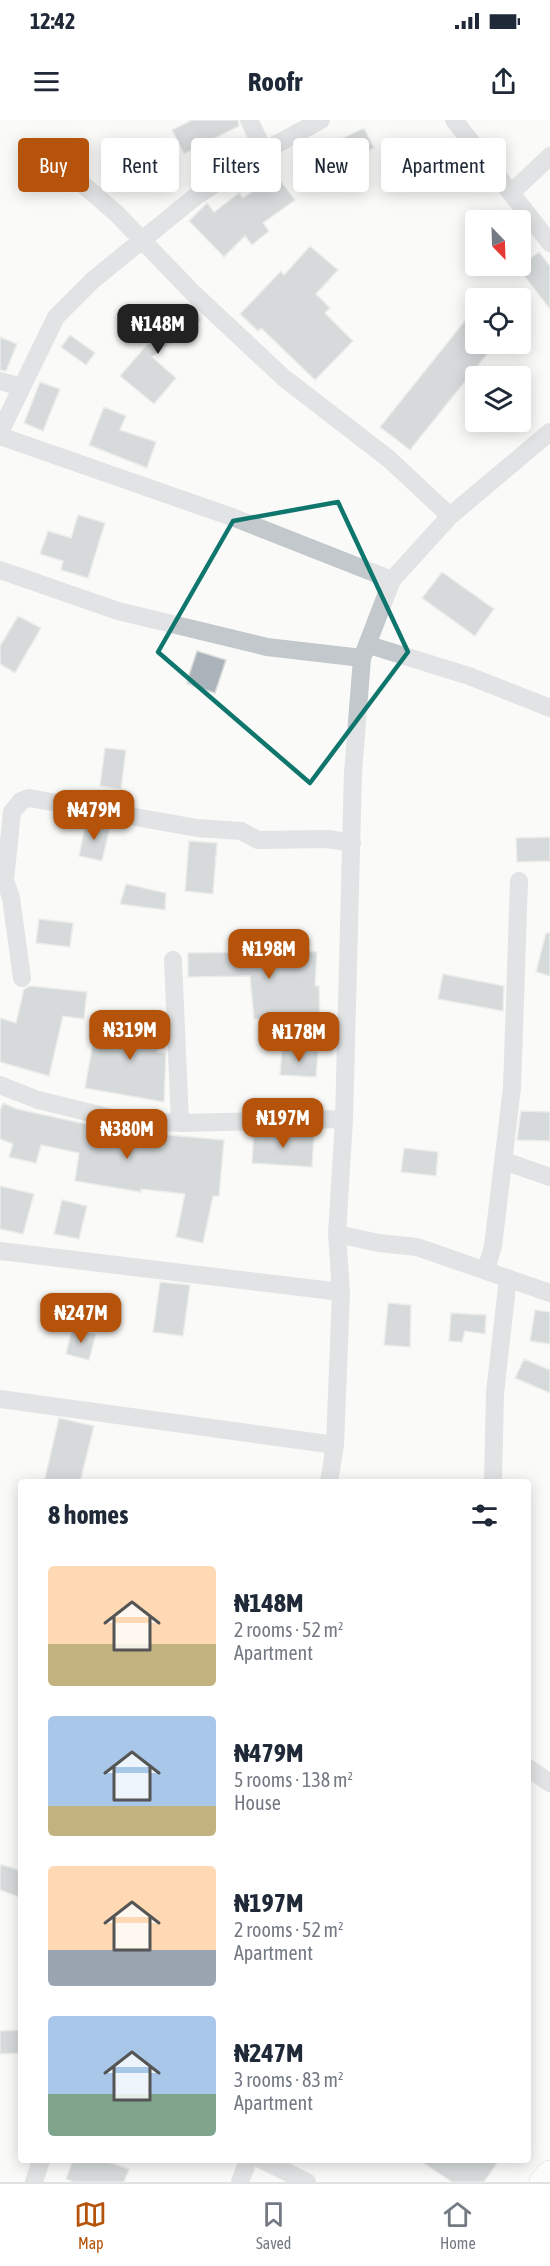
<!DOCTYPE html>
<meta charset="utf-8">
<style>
:root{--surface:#fff;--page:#f2f2f3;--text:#1f2937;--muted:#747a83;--line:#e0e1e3;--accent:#b45309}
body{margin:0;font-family:"Asap Condensed",sans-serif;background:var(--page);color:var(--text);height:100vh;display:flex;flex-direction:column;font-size:22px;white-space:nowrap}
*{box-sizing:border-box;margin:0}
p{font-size:20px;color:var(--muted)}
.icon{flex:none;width:33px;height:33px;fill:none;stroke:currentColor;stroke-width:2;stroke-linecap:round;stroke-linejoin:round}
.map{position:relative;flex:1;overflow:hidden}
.drawer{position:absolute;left:18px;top:1359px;width:513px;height:684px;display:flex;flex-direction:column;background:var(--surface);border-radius:6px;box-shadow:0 3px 15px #0003}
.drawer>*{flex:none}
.top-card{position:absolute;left:18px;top:18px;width:514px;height:54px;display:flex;gap:12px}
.needle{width:39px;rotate:157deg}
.controls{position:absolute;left:465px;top:90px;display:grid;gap:12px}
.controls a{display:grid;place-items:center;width:66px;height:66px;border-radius:6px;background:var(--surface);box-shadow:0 3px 15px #0003;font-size:30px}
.price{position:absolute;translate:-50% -51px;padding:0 14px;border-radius:12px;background:var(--accent);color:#fff;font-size:20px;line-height:39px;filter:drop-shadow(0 2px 3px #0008)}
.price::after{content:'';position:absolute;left:50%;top:36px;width:18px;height:14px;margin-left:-9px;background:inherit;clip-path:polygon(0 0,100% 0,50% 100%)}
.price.active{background:#222;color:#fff}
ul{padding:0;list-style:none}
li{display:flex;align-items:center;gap:18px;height:150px;padding:0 30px}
li span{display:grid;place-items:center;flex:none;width:168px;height:120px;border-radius:6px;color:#555}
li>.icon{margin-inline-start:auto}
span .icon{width:72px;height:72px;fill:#fffc;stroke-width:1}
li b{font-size:26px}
h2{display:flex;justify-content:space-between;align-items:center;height:72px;padding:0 30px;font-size:26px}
.pill{padding:0 21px;border-radius:6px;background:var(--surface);box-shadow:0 3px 15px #0003;font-size:21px;line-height:54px}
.pill.active{background:var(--accent);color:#fff}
.status{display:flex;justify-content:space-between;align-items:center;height:42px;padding:0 30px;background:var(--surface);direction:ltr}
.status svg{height:16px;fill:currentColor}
header{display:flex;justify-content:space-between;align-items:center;height:78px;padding:0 30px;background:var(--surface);font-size:27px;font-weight:700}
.tabs{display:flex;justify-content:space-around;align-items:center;height:84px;border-top:2px solid var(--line);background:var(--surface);font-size:16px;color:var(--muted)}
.tabs a{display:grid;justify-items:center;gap:3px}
.tabs .active{color:var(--accent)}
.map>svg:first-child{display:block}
.building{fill:#aab3b9;stroke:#dcdcda;stroke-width:1.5}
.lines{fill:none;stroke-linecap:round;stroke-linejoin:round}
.highway-casing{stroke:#b4b9bd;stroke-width:28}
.minor{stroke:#c3c8cc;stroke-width:18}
.highway{stroke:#fff;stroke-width:27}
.marked{fill:none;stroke:#0f766e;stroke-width:4.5;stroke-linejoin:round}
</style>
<div class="status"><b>12:42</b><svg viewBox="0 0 49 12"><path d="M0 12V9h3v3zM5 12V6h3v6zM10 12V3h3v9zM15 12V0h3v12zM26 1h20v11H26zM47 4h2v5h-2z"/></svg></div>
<header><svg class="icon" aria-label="menu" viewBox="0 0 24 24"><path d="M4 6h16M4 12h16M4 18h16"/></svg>Roofr<svg class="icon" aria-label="share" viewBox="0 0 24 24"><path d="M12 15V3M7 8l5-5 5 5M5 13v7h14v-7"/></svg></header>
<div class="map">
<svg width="550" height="2062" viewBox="0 0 550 2062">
<rect width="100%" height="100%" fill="#fafaf8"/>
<path class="building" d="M192 0H238L239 6 184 34 172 10Z
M364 8 374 28 351 40 341 19Z
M276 55 295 80 263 103 269 111 252 125 245 116 224 137 189 101 207 83 214 92 239 73 243 78Z
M310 126 338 150 316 174 330 188 325 193 353 221 315 260 261 208 258 211 240 194 281 151 284 155Z
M539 132 550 146V189L518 148Z
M186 184 201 200 152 237 176 258 154 284 120 256 151 220 144 211Z
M476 187V224H495L410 330 380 307Z
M70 215 95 233 86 245 61 227Z
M0 217 17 224 6 251 0 250Z
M40 262 60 269 43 311 24 303Z
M104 287 126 296 120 310 156 322 147 348 89 325Z
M78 395 105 403 88 458 61 450 63 441 40 434 48 411 71 418Z
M442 452 494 489 475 516 422 478Z
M18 496 41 508 15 553 0 544V526Z
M197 531 226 540 215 573 186 564Z
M105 628 126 630 121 669 100 666Z
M86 702 110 707 102 741 79 736Z
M550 717V741L517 742 516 718Z
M189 721 217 723 213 774 185 771Z
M126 764 166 773 165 790 120 784Z
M39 799 73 803 70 827 36 823Z
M546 813H550V856L536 852Z
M263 828 317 832 315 866H319L320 902 254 899 250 856 188 857V833L263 832Z
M443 854 504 866 503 891 438 879Z
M30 866 87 872 84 899 63 896 49 956 0 942V898L16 903 24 869Z
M133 891 161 894 157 932 166 933 164 982 85 968 95 911 130 918Z
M282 929 318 931 316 957 280 955Z
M3 983 17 989 113 1010 224 1020 219 1076H213L203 1123 176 1117 185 1074 141 1069V1072L75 1061 79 1033 41 1025 36 1043 9 1037 13 1024 0 1019V990Z
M521 991 550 992V1021L517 1020Z
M254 1012 314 1015 312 1047 252 1043Z
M404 1028 438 1032 436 1056 401 1052Z
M0 1066 34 1074 23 1114 0 1109Z
M62 1080 87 1086 79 1119 54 1114Z
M160 1162 190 1165 183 1216 153 1212Z
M388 1183 411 1185 410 1227 384 1225Z
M535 1190 550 1192V1224L530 1221Z
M451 1193 486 1195 485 1214 465 1211 462 1222 449 1221Z
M72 1209 96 1214 89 1240 66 1234Z
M524 1239 550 1250V1273L515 1258Z
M59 1298 94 1306 80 1362H44Z
M0 1744 21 1751 19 1777 0 1770Z
M21 1910V1933L0 1934V1911Z
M73 2040H102L129 2049 124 2062H74L66 2059Z
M419 2040H499L484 2062H452Z"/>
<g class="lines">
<defs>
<path id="highway" d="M543 2062 550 2054"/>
</defs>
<use href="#highway" class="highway-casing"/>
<path class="minor" d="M249 0 264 31
M454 0 550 123
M51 37 117 94 192 172 284 258 389 339 450 396
M511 73 550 36
M0 261 21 267
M0 312 56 197 93 160 195 77 264 31 321 0
M0 316 232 397 392 460
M0 450 118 491 267 527 362 538
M369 525 469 556 550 588
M173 840 180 1003
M22 858 11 778 5 760 12 692 21 681 29 678 197 708 241 711 258 720 328 719 352 723
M0 965 38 980 116 999 180 1003 344 999
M504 1041 550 1057
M337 1114 379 1123 417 1127 550 1173
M0 1131 341 1172
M486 1150 493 1126 512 968 519 761
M0 1279 335 1325
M329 1362 335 1325 341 1172 337 1114 344 999 353 653 362 538 392 460 450 396 550 312
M493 1362 495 1273 508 1158
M528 1648 550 1663
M262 2040 307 2062
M34 2062 41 2040
M240 2062 248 2040"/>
<use href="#highway" class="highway"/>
</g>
<path d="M0 0H550V2062H0ZM338 382 408 532 310 663 158 532 233 401Z" fill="#fafaf8" fill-opacity=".55" fill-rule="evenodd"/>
<path class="marked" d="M338 382 408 532 310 663 158 532 233 401Z"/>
</svg>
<div class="controls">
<a><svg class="needle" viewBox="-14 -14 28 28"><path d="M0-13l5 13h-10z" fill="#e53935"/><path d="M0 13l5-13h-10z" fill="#747a83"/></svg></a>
<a><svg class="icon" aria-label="locate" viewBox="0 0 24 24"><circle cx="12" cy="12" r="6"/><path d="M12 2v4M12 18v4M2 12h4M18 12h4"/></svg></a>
<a><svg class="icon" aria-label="layers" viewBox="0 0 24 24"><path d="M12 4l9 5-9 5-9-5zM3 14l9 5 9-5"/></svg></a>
</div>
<b class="price active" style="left:158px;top:235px">₦148M</b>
<b class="price" style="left:94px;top:721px">₦479M</b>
<b class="price" style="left:269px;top:860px">₦198M</b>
<b class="price" style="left:130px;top:941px">₦319M</b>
<b class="price" style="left:299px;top:943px">₦178M</b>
<b class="price" style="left:283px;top:1029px">₦197M</b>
<b class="price" style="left:127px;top:1040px">₦380M</b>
<b class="price" style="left:81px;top:1224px">₦247M</b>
<div class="top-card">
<a class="pill active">Buy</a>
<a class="pill">Rent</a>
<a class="pill">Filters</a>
<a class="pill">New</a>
<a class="pill">Apartment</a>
</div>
<section class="drawer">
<h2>8 homes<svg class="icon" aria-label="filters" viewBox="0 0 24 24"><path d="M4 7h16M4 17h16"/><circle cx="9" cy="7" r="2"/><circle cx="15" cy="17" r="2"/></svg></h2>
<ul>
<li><span style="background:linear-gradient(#ffd9b3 65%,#c2b280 0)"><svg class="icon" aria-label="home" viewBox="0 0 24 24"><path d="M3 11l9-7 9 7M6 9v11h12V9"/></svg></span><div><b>₦148M</b><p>2 rooms · 52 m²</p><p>Apartment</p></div></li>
<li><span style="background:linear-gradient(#a9c7e8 75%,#c2b280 0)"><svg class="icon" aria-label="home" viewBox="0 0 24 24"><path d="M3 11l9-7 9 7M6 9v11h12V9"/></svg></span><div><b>₦479M</b><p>5 rooms · 138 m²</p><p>House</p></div></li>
<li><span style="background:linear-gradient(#ffd9b3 70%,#9aa5b1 0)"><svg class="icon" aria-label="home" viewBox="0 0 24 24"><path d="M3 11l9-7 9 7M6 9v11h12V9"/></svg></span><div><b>₦197M</b><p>2 rooms · 52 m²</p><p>Apartment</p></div></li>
<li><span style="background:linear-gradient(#a9c7e8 65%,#7fa58c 0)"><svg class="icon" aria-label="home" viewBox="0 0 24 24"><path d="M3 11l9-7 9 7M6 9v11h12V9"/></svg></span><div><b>₦247M</b><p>3 rooms · 83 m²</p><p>Apartment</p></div></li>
</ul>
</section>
</div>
<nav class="tabs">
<a class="active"><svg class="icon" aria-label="map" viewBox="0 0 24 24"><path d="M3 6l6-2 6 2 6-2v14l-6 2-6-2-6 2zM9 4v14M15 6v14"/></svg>Map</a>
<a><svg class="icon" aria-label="saved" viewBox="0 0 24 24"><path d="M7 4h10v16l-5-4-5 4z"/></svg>Saved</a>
<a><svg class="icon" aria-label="home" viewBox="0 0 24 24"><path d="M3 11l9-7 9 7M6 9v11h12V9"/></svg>Home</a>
</nav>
